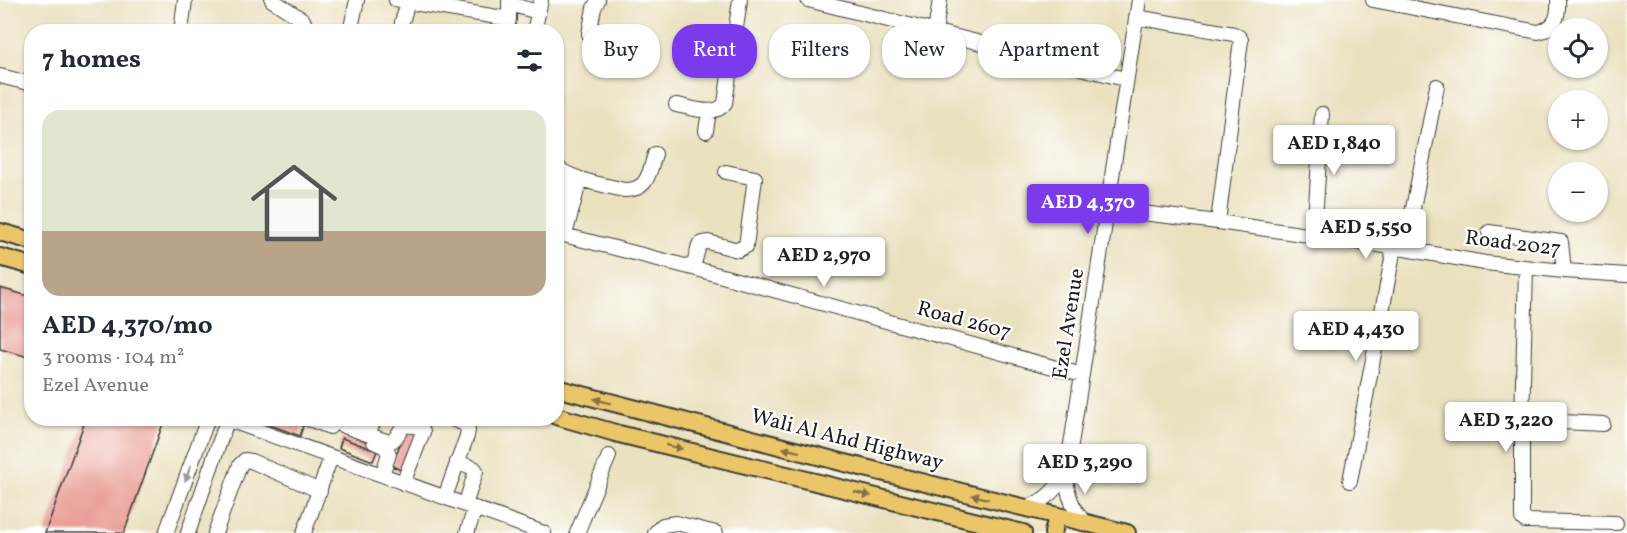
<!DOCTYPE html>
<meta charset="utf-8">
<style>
:root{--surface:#fff;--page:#f2f2f3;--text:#1f2937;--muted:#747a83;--accent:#7c3aed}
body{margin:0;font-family:Vollkorn,serif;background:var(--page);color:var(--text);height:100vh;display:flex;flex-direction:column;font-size:22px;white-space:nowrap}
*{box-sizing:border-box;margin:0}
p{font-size:20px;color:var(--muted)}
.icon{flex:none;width:33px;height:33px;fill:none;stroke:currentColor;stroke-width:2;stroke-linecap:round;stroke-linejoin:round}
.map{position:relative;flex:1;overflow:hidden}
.panel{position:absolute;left:24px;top:24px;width:540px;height:402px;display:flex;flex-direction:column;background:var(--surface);border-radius:24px;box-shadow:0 2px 4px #0004}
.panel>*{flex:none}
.banner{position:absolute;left:582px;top:24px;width:570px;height:54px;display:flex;gap:12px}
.tools{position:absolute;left:1548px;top:18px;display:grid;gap:12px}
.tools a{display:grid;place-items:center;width:60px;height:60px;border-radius:50%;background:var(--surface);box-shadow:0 2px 4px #0004;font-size:30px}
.price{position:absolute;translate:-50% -51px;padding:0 14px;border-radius:6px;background:#fff;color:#222;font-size:20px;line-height:39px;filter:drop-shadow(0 2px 3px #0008)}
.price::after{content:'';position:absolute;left:50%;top:36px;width:18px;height:14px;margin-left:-9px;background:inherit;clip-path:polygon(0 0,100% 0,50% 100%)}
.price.active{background:var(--accent);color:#fff}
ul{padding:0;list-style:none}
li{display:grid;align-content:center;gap:12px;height:318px;padding:0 18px}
li span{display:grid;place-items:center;height:186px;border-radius:18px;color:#555}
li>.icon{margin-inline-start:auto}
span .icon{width:108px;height:108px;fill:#fffc;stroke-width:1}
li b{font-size:26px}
h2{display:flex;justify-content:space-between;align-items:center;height:72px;padding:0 18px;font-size:26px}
.pill{padding:0 21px;border-radius:24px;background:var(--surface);box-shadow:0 2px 4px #0004;font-size:21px;line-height:54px}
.pill.active{background:var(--accent);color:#fff}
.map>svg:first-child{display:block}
.building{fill:#e7948b}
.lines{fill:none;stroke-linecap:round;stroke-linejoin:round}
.minor-casing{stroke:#3b3a34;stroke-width:16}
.major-casing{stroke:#3b3a34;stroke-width:20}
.minor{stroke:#fff;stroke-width:14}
.major{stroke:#ebc669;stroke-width:16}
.oneway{fill:#847142}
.oneway2{fill:#999}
.labels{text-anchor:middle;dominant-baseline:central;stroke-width:4.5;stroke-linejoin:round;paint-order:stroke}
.street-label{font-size:21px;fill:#1c1c1c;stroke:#fff}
</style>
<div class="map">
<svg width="1627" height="533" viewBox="0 0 1627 533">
<rect width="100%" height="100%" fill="#fff"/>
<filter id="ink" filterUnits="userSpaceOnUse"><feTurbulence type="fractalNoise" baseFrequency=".0167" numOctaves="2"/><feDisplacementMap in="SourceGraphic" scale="12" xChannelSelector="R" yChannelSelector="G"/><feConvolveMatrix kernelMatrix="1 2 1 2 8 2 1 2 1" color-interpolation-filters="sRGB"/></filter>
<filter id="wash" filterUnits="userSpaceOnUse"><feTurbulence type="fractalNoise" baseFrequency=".008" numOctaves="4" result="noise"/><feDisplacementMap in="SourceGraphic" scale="24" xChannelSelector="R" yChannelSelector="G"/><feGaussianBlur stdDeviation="1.35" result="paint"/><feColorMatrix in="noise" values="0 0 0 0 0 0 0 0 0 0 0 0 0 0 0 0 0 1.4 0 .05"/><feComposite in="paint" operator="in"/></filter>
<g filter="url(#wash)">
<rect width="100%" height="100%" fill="#eae1bf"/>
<g id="blocks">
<path class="building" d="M0 288 32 297V358L0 349Z
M86 418H165L124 533H45Z
M263 418H284L303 426 300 436 262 422Z
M406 428 417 432 403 471 392 466Z
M342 438 377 451 373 461 339 448Z"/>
</g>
</g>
<g filter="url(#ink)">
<use href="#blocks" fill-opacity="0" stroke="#3b3a34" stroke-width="1.5"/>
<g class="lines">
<defs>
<path id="minor" d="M272 0 303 20 305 25 304 32
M396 0 509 19
M808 0 1125 79
M1373 0 1538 32C1556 28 1559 16 1558 0
M509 4 538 12
M1136 17 1234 34 1239 37 1241 40 1218 222
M181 32 185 0
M350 32 357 0
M401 32 402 22 408 2
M506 32 509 19V0
M534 32 541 0
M935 32 940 0
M589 34 594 8 598 0
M0 76 32 84
M676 105C690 107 716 118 725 103L740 0
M706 131 709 111
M556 167C576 181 600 184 624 190 648 191 649 173 655 154
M1108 209 1218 222 1405 249 1485 263 1564 271 1627 275
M556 216 568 175
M1489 232 1561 242 1564 271
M556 233 693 268 1082 375
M565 235 580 179
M1314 236 1322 114
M1405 249 1437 86
M693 268 699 245 703 243 708 242 738 250 746 246 755 178 726 172
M1526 268 1522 420V518L1525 521 1616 523
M223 418 544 533
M306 418 330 427
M322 418 389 442C398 440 398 430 405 425L421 427 423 432 403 483
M1522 420 1603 424
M354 425 363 428H370L377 418
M374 442 385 447 389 454 382 475
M457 462 474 468 476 471 465 505
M1350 481 1394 248
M445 497 467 436 468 430 465 424 449 418
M1025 508C1044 502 1054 491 1066 475
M1084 522C1072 508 1067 494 1066 475 1092 317 1114 158 1139 0
M166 533 208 418
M188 533 228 418
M215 533 240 465 245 460 251 461 320 491
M304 533 331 457
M467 533 475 508
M577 533 609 456
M655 533 663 525 676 523 716 533"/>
<path id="major" d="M0 232 32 241
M0 257 32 266
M556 388 845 463 1127 533
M556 416 619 434 1023 533
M1053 533 1057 517"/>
</defs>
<use href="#minor" class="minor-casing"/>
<use href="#major" class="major-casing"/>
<use href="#minor" class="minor"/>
<use href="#major" class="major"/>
</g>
<defs><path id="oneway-solid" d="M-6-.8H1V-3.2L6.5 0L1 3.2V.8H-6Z" transform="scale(1.5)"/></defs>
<g class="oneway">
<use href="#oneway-solid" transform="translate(602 401) rotate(-165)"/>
<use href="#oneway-solid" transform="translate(674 447) rotate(14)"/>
<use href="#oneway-solid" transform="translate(791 450) rotate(-166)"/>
<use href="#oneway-solid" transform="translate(863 494) rotate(14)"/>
<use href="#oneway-solid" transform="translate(980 497) rotate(-166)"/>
</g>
<use class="oneway2" href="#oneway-solid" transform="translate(188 473) rotate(110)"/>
</g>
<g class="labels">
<g class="street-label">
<text transform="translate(1513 244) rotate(7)">Road 2027</text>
<text transform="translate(964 321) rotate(15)">Road 2607</text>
<text transform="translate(1069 324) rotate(-81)">Ezel Avenue</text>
<text transform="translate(847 440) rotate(14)">Wali Al Ahd Highway</text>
</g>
</g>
</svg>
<div class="tools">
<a><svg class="icon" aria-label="locate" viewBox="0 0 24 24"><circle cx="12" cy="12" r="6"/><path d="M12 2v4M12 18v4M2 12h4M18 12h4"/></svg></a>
<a>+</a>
<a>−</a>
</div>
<b class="price" style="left:1334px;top:176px">AED 1,840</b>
<b class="price active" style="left:1088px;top:235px">AED 4,370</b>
<b class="price" style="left:1366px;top:260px">AED 5,550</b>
<b class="price" style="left:824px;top:288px">AED 2,970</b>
<b class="price" style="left:1356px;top:362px">AED 4,430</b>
<b class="price" style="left:1506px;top:453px">AED 3,220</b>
<b class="price" style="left:1085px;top:495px">AED 3,290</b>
<div class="banner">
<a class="pill">Buy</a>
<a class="pill active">Rent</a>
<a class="pill">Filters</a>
<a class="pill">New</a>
<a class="pill">Apartment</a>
</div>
<section class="panel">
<h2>7 homes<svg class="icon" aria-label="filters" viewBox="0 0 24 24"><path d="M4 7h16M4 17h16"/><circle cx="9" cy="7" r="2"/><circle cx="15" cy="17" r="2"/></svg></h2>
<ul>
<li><span style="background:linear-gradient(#dfe7d0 65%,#b9a48a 0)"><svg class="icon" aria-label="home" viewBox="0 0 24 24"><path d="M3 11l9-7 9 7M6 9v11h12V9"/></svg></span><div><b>AED 4,370/mo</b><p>3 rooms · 104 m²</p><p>Ezel Avenue</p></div></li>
</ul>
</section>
</div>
